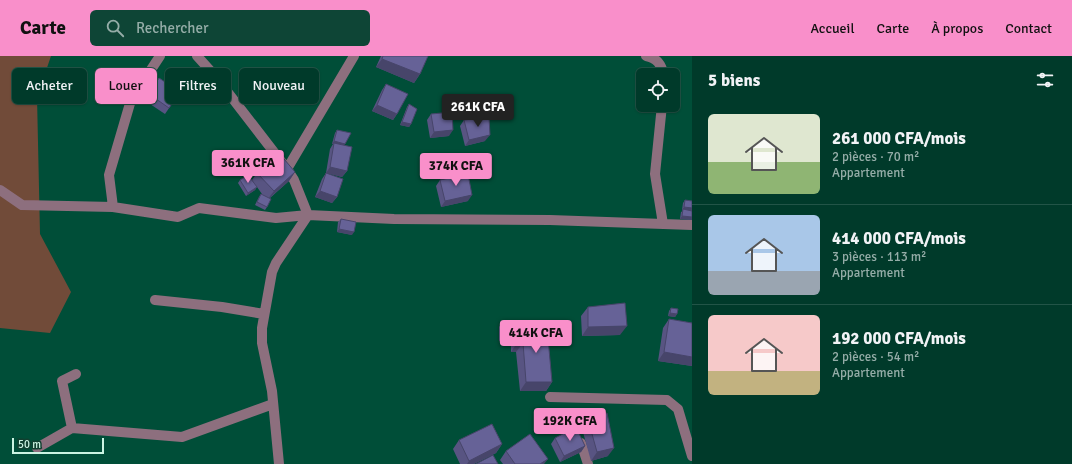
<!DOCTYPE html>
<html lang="fr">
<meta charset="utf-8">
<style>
:root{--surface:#003a2a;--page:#0e4536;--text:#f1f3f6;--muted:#95ada8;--line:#225447;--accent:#f98fca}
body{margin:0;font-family:Signika,sans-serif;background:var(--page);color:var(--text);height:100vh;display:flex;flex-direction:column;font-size:15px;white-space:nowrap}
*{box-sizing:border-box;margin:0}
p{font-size:13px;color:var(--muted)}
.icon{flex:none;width:22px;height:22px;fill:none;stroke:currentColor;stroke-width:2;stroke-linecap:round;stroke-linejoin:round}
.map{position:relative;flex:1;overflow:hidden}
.drawer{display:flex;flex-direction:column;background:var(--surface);width:380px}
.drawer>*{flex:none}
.banner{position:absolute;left:12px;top:12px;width:380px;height:36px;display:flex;gap:8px}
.tools{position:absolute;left:636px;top:12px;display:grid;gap:8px}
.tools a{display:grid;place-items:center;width:44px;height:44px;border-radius:6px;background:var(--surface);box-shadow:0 1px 3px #0004,0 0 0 1px var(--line);font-size:20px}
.scale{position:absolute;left:12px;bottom:10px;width:92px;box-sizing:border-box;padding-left:4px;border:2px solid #cbf4e2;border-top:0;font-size:11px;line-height:14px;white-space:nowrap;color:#cbf4e2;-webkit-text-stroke:3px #114030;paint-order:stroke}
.price{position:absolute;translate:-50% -34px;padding:0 9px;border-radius:4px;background:var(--accent);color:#111;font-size:13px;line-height:26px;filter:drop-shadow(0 1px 2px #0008)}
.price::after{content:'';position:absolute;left:50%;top:24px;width:12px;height:9px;margin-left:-6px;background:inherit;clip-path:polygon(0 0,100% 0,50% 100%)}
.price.active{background:#222;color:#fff}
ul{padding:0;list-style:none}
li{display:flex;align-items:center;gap:12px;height:100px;padding:0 16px}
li+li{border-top:1px solid var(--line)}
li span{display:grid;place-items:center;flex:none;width:112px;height:80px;border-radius:6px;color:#555}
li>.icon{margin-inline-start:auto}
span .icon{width:48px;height:48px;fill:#fffc;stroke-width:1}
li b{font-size:17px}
h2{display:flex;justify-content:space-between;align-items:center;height:48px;padding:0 16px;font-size:17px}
.chip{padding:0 14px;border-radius:6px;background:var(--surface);box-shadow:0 1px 3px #0004,0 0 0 1px var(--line);font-size:14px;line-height:36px}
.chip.active{background:var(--accent);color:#111}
header{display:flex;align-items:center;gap:24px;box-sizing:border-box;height:56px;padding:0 20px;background:var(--accent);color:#111}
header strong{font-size:19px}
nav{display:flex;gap:22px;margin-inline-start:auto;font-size:14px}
.search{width:280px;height:36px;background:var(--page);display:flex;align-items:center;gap:10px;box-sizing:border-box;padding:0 14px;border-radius:6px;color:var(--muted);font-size:15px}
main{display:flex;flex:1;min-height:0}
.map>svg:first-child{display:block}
.green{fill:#714b39}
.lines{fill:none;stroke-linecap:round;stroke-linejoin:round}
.minor{stroke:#8d6f7e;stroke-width:10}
.wall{fill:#585482}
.shaded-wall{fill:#47456a}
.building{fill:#666297;stroke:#47456a}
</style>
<header>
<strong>Carte</strong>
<div class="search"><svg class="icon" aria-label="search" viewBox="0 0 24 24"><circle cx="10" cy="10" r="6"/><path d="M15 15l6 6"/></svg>Rechercher</div>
<nav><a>Accueil</a><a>Carte</a><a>À propos</a><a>Contact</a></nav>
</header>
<main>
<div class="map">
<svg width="692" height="408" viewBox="0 0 692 408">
<rect width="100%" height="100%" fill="#004e38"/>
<path class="green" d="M0 0H51L37 41 40 178 71 236 50 277 0 272Z"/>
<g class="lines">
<path class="minor" d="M160 0 131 44 109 119 113 151 178 161 199 152 276 162 308 159 394 163 550 164 692 169
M197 0 216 21 287 113 294 124 308 159
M646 0C657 2 661 8 664 19
M662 49 655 118 663 168
M287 113 354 0
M0 134 22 149 113 151
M155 244 222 251 264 258
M550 341 667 344 678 353 692 400
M72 372 62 325 76 318
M581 387 588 408
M37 392 72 372 182 381 273 348
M279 408 272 335 262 287V272L272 216 276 207 308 159"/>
</g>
<path class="wall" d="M381 0H428L420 18 414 27 376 11Z
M159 22 180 36 165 58 144 44Z
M386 28 397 58 393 64 372 55 382 34Z
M409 48 411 68 409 71 400 69 407 51Z
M431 58 449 80 430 82 427 64Z
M464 64 485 85 465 90 460 70Z
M337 74 344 89 347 115 342 121 327 117 337 141 332 147 315 141 322 123 326 117 330 93 333 88H332L335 77Z
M295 116 289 125 270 142 267 151 265 154 255 149 259 141 261 138H262L257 131 255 134 246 140 238 127 240 124H252L257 117Z
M440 124 468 145 441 151 436 130Z
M685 144 692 164 680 163 681 156 683 155 682 154 683 147Z
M341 163 352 179 337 176 338 166Z
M588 251 620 279 582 280 581 260Z
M671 252 677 258 675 261 668 260 669 255Z
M669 263 692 267V310L658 305 663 272Z
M501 268 512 280 518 272 552 326 546 335H520L516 296H511V283L510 285H499V271Z
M587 360 608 400 591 405 581 369Z
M555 382 585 390 581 396 560 406 551 388Z
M459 384 502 388 496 397 474 408H460L453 393Z
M506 395 544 408H503L500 404Z"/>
<path class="shaded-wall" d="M382 3 420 18 414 27 376 11Z
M377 49 397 58 393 64 372 55Z
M402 66 411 68 409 71 400 69Z
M453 74 449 80 430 82 434 76Z
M490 79 485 85 465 90 469 84Z
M334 85 345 88 343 91 334 87 333 88H332Z
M330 111 347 115 342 121 326 117Z
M295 116 289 125 267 144 274 135Z
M257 131 255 134 246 140 248 137Z
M320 135 337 141 332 147 315 141Z
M472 139 468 145 441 151 445 145Z
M684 151 692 152V156L683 153V155L682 154Z
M682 160 692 161V164L680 163Z
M339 173 354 176 352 179 337 176Z
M670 257 677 258 675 261 668 260Z
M627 270 620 279 582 280 588 271Z
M501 282H512L510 285H499Z
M517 287H523L516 296H511Z
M664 296 692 301V310L658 305Z
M526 326H552L546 335H520Z
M502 388 496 397 474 408H467L469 405Z
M585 390 581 396 560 406 564 400Z
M614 392 608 400 591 405 597 396Z
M548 403 544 408H540Z"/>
<path class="building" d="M383 0H428L420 18 382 3Z
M159 22 180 36 169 52 149 38Z
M386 28 408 38 397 58 377 49Z
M409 48 417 53 411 68 402 66Z
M452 56 453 74 434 76 431 58Z
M489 61 490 79 469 84 464 64Z
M337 74 351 77 345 88 334 85Z
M334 87 352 91 347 115 330 111Z
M279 97 295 116 274 135 257 117Z
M326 117 343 123 337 141 320 135Z
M468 118 472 139 445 145 440 124Z
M248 119 257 131 248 137 240 124Z
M261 138 271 143 267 151 257 146Z
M685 144 692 145V152L684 151Z
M683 153 692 155V161L682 160Z
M341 163 356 166 354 176 339 173Z
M625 247 627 270 588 271V251Z
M671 252 678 253 677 258 670 257Z
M669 263 692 267V301L664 296Z
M501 268 512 269V282H501Z
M547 271 552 326H526L523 287H517L518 272Z
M607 357 614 392 597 396 587 360Z
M492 368 502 388 469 405 459 384Z
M576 371 585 390 564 400 555 382Z
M530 378 548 403 540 408H515L506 395Z
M493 399 498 408H476Z"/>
</svg>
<div class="tools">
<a><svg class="icon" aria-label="locate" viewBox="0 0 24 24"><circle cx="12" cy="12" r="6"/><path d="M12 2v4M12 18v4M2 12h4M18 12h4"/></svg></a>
</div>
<div class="scale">50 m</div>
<b class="price active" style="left:478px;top:72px">261K CFA</b>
<b class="price" style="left:248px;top:128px">361K CFA</b>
<b class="price" style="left:456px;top:131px">374K CFA</b>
<b class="price" style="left:536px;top:298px">414K CFA</b>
<b class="price" style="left:570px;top:386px">192K CFA</b>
<div class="banner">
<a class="chip">Acheter</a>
<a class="chip active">Louer</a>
<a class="chip">Filtres</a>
<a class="chip">Nouveau</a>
</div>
</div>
<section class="drawer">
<h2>5 biens<svg class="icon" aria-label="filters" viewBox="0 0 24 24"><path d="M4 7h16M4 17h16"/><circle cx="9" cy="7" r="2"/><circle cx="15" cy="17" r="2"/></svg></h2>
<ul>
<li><span style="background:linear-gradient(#dfe7d0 60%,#8fb573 0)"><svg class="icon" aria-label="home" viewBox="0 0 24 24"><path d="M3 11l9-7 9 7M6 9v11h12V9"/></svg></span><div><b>261 000 CFA/mois</b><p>2 pièces · 70 m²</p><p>Appartement</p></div></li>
<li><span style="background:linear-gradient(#a9c7e8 70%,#9aa5b1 0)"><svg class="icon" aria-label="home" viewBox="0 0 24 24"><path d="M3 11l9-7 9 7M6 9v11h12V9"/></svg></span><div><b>414 000 CFA/mois</b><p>3 pièces · 113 m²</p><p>Appartement</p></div></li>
<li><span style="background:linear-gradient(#f6c9c9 70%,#c2b280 0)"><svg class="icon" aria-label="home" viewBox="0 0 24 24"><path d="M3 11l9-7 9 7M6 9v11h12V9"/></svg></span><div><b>192 000 CFA/mois</b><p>2 pièces · 54 m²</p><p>Appartement</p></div></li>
</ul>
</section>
</main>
